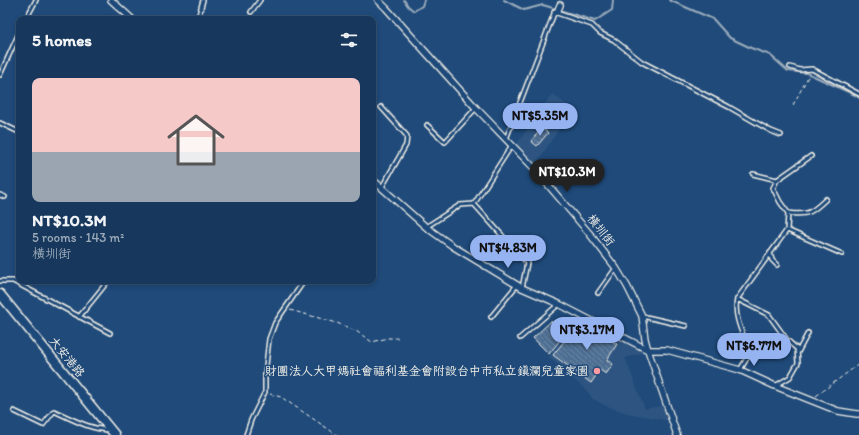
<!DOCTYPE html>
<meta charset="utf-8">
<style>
:root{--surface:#17385c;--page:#203f62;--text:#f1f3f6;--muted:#9eacbb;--line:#365272;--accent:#95b2f1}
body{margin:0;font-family:Itim,"LXGW WenKai TC",sans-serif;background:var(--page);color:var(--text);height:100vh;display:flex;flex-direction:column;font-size:15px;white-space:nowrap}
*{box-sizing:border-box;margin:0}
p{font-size:13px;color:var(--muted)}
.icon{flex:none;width:22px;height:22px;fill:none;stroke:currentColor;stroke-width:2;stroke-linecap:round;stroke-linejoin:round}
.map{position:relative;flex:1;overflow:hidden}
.side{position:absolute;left:16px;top:16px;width:360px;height:268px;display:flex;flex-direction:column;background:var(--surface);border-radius:8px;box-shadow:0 2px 6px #0003,0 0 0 1px var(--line)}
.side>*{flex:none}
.price{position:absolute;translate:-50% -34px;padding:0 9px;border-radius:14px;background:var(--accent);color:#111;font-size:13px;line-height:26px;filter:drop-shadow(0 1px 2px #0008)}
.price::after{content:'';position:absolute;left:50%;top:24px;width:12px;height:9px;margin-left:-6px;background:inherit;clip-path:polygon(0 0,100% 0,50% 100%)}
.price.on{background:#222;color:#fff}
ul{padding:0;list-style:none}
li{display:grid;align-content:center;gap:8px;height:212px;padding:0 16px}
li+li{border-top:1px solid var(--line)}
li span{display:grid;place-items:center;height:124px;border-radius:8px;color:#555}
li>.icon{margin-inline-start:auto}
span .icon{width:72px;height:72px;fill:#fffc;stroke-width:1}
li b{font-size:17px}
h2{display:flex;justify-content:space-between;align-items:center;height:48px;padding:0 16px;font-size:17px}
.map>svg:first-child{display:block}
.built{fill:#2d5581}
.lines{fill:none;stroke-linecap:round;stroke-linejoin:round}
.stream{stroke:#9cacbb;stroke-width:2}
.building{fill:url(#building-back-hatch);stroke:#f4f1e8}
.service-casing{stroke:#f4f1e8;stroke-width:6}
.minor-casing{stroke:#f4f1e8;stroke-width:8}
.secondary-casing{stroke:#f4f1e8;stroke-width:11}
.path{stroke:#f4f1e8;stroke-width:1;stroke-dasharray:4 3;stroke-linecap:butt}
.service{stroke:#1f4a7a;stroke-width:3}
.minor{stroke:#1f4a7a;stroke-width:5.5}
.secondary{stroke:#1f4a7a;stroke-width:8}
.poi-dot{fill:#ff9aa2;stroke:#1f4a7a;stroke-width:1.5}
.labels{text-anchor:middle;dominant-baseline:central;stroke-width:3;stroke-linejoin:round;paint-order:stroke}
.street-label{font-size:12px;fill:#f4f1e8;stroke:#1f4a7a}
.poi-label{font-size:12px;fill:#f4f1e8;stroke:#1f4a7a;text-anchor:end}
</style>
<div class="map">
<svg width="859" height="435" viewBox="0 0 859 435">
<defs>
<pattern id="building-back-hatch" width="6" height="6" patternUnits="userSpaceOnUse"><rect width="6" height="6" fill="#4d6e92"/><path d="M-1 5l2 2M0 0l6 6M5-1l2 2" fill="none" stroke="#708aa6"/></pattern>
</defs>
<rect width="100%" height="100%" fill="#1f4a7a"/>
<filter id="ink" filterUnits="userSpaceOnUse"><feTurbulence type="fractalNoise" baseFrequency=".025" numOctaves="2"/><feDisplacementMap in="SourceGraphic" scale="8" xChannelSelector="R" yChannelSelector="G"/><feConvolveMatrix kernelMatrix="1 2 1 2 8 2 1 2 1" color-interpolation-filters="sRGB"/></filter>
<g filter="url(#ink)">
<path class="built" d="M552 94 563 102 572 110 535 165 516 145Z
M580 317 646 352 625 358 645 409 665 405 671 421 627 413 606 406 593 399 585 389 549 357Z"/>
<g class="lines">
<path class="stream" d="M404 0 408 6 414 11 422 6 424 0
M504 0 524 10 543 5 595 21 612 10 613 0
M669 0 713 19 730 38 751 48 770 55 788 71 807 73 857 96 859 98"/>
</g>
<path class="building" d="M542 128 548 133 537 146 531 141Z
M582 319 617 344 607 360 613 364 606 374 600 370 591 383 553 355Z
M551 321 560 330 565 323 571 327 549 354 533 338Z"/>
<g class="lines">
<defs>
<path id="service" d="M251 12 260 0
M554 12 592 25 600 33 614 40 642 62 729 107 755 122 771 131 781 135
M199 15 203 0
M26 19 36 0
M790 67 800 70 812 69 859 94
M0 75 19 33
M381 107 407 136 406 145 382 187
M0 123 19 132
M427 125 445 142 476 108
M506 139 555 11
M753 174 777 180
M0 195 5 197
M474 204 527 263 522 288
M788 213C809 216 812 212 826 199
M426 227 460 205 474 204 512 145
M787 230 842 254
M770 253 772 260 777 265
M0 281H13L110 333
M598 293 616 268
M737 299 769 315 787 340 797 349 798 363 790 377 775 386
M642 316 686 326
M79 317 108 281
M491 317 517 285
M520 338 559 304
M798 352 808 333
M740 370 750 353C744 336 733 317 737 299L787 230 788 213 780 202 773 188 777 180 811 156
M14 411 43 425 54 411C72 419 89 429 109 430
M246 435 251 420 265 392V374L269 339 275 323 304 281"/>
<path id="minor" d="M111 0 132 19
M378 0 386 8 476 108 532 166 589 233 616 268 627 286 642 316 645 339 648 350 677 435
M558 10 560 5
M373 180 426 227 454 247 522 288 559 304 648 350H667L740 370 775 386 838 411 857 414H859"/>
<path id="secondary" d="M0 294 115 435"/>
</defs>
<use href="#service" class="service-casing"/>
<use href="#minor" class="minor-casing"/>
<use href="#secondary" class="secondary-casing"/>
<path class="path" d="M793 105 809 75
M290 310 337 323 356 331 372 342 388 338H398
M270 394 281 397 337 435
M816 396 859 364"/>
<use href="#service" class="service"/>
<use href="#minor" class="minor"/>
<use href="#secondary" class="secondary"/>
</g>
</g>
<circle class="poi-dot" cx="597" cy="371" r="4"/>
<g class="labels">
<g class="street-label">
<text transform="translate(601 230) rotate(52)">橫圳街</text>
<text transform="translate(67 357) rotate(51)">大安港路</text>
</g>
<g class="poi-label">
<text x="589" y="371">財團法人大甲媽社會福利基金會附設台中市私立鎮瀾兒童家園</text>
</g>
</g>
</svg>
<b class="price" style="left:540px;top:137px">NT$5.35M</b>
<b class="price on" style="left:567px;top:193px">NT$10.3M</b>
<b class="price" style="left:508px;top:269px">NT$4.83M</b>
<b class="price" style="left:587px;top:351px">NT$3.17M</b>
<b class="price" style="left:754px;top:367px">NT$6.77M</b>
<section class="side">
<h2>5 homes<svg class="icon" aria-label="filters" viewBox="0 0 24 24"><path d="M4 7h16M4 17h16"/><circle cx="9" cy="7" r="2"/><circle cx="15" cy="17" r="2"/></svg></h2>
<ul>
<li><span style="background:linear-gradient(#f6c9c9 60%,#9aa5b1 0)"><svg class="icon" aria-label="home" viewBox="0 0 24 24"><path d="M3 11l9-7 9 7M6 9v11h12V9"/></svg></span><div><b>NT$10.3M</b><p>5 rooms · 143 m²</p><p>橫圳街</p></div></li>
</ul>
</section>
</div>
